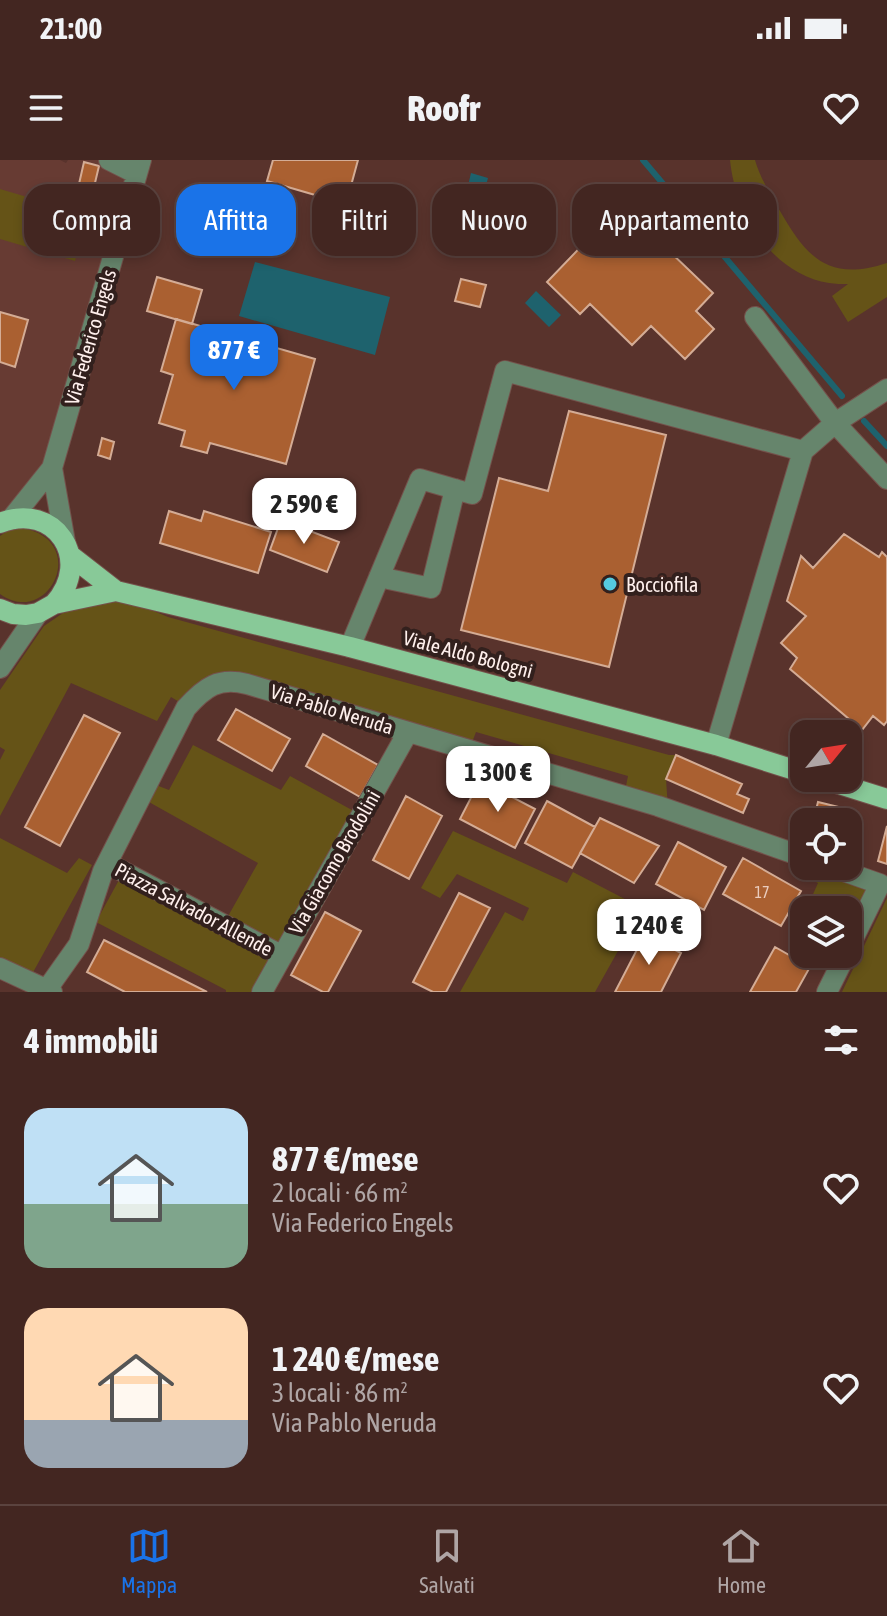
<!DOCTYPE html>
<html lang="it">
<meta charset="utf-8">
<style>
:root{--surface:#432621;--page:#4a2e2a;--text:#f1f3f6;--muted:#afa5a5;--line:#5b433f;--accent:#1a73e8}
body{margin:0;font-family:"Asap Condensed",sans-serif;background:var(--page);color:var(--text);height:100vh;display:flex;flex-direction:column;font-size:30px;white-space:nowrap}
*{box-sizing:border-box;margin:0}
p{font-size:26px;color:var(--muted)}
.icon{flex:none;width:44px;height:44px;fill:none;stroke:currentColor;stroke-width:2;stroke-linecap:round;stroke-linejoin:round}
.map{position:relative;height:832px;overflow:hidden}
.sheet{display:flex;flex-direction:column;background:var(--surface);flex:1}
.sheet>*{flex:none}
.top-card{position:absolute;left:24px;top:24px;width:840px;height:72px;display:flex;gap:16px}
.needle{width:52px;rotate:60deg}
.controls{position:absolute;left:790px;top:560px;display:grid;gap:16px}
.controls a{display:grid;place-items:center;width:72px;height:72px;border-radius:16px;background:var(--surface);box-shadow:0 4px 12px #0003,0 0 0 2px var(--line);font-size:40px}
.price{position:absolute;translate:-50% -68px;padding:0 18px;border-radius:16px;background:#fff;color:#222;font-size:26px;line-height:52px;filter:drop-shadow(0 2px 4px #0008)}
.price::after{content:'';position:absolute;left:50%;top:48px;width:24px;height:18px;margin-left:-12px;background:inherit;clip-path:polygon(0 0,100% 0,50% 100%)}
.price.active{background:var(--accent);color:#fff}
ul{padding:0;list-style:none}
li{display:flex;align-items:center;gap:24px;height:200px;padding:0 24px}
li span{display:grid;place-items:center;flex:none;width:224px;height:160px;border-radius:24px;color:#555}
li>.icon{margin-inline-start:auto}
span .icon{width:96px;height:96px;fill:#fffc;stroke-width:1}
li b{font-size:34px}
h2{display:flex;justify-content:space-between;align-items:center;height:96px;padding:0 24px;font-size:34px}
.pill{padding:0 28px;border-radius:24px;background:var(--surface);box-shadow:0 4px 12px #0003,0 0 0 2px var(--line);font-size:28px;line-height:72px}
.pill.active{background:var(--accent);color:#fff}
.status{display:flex;justify-content:space-between;align-items:center;height:56px;padding:0 40px;background:var(--surface);direction:ltr}
.status svg{height:22px;fill:currentColor}
header{display:flex;justify-content:space-between;align-items:center;height:104px;padding:0 24px;background:var(--surface);font-size:36px;font-weight:800}
.tabs{display:flex;justify-content:space-around;align-items:center;height:112px;border-top:2px solid var(--line);background:var(--surface);font-size:22px;color:var(--muted)}
.tabs a{display:grid;justify-items:center;gap:4px}
.tabs .active{color:var(--accent)}
.map>svg:first-child{display:block}
.built{fill:#673b33}
.green{fill:#655317}
.water{fill:#1e626d}
.lines{fill:none;stroke-linecap:round;stroke-linejoin:round}
.stream{stroke:#1e626d;stroke-width:6}
.building{fill:#aa6031;stroke:#d4ac95;stroke-width:2}
.minor-casing{stroke:#74514b;stroke-width:22}
.major-casing{stroke:#74514b;stroke-width:22}
.minor{stroke:#66856c;stroke-width:20}
.major{stroke:#88c998;stroke-width:20}
.poi-dot{fill:#55cadf;stroke:#32201d;stroke-width:3}
.labels{text-anchor:middle;dominant-baseline:central;stroke-width:8;stroke-linejoin:round;paint-order:stroke}
.number-label{font-size:16px;fill:#eaccbe}
.street-label{font-size:20px;fill:#fff0ed;stroke:#32201d}
.poi-label{font-size:20px;fill:#fff0ed;stroke:#32201d;text-anchor:start}
</style>
<div class="status"><b>21:00</b><svg viewBox="0 0 49 12"><path d="M0 12V9h3v3zM5 12V6h3v6zM10 12V3h3v9zM15 12V0h3v12zM26 1h20v11H26zM47 4h2v5h-2z"/></svg></div>
<header><svg class="icon" aria-label="menu" viewBox="0 0 24 24"><path d="M4 6h16M4 12h16M4 18h16"/></svg>Roofr<svg class="icon" aria-label="heart" viewBox="0 0 24 24"><path d="M12 20l-8-8c-3-5 5-10 8-4 3-6 11-1 8 4z"/></svg></header>
<div class="map">
<svg width="887" height="832" viewBox="0 0 887 832">
<rect width="100%" height="100%" fill="#59332c"/>
<path class="built" d="M0 0H60L66 3 68 0H109L137 14 52 308 0 363Z"/>
<path class="green" d="M730 0H755C760 18 771 35 780 51 807 98 829 122 887 103V137L848 162 832 136 848 124C842 124 835 124 829 123 772 114 735 53 730 0Z
M0 29 88 55 75 101 0 79Z
M22 368C91 380 49 469 0 434V376L9 370Z
M123 438 168 457 669 595H676L666 619 668 649 624 636 628 616 476 572 469 590 204 520 188 531 181 543 171 537 157 561 71 523 0 656V600L5 590 0 587V530L44 466 63 453Z
M193 585 281 630 290 616 361 655 285 788 227 758 258 703 140 637 148 622 169 630Z
M453 671 567 723 573 712 642 748 595 832H460L505 752 523 761 529 748 457 714 440 738 421 728Z
M0 678 67 713 79 698 92 705 31 816 0 801Z
M814 706H829L880 724 848 789V750H806L818 723 810 719Z
M119 720 272 797 254 832H226V830L96 762Z
M887 738V832H842Z"/>
<path class="water" d="M471 13 488 18 480 48 464 43Z
M255 102 390 137 375 195 239 156Z
M536 131 561 155 549 167 525 143Z"/>
<g class="lines">
<path class="stream" d="M643 0 842 236
M864 261 887 286"/>
</g>
<path class="building" d="M273 0H358L346 44 267 21Z
M84 2 99 6 94 27 79 24Z
M621 45 713 133 696 151 714 169 685 199 651 166 632 185 590 144 580 154 547 122Z
M157 117 202 130 192 164 147 151Z
M461 119 486 125 480 147 455 141Z
M0 152 28 160 15 207 0 202Z
M176 159 315 199 286 304 210 283 207 293 181 286 185 271 159 263 173 215 161 211Z
M569 251 666 275 609 507 461 470 499 318 548 331Z
M102 278 114 282 110 299 98 295Z
M169 351 201 361 204 351 271 372 258 413 160 383Z
M281 360 339 382 327 412 270 390Z
M844 374 879 397 882 392 887 397V561L884 565 873 556 862 570 790 509 797 498 781 483 806 456 787 441 801 396 813 408Z
M236 549 290 579 272 611 218 580Z
M84 555 120 573 60 686 25 667Z
M323 574 378 605 360 637 306 606Z
M676 595 742 624 737 634 749 639 743 653 666 619Z
M480 620 535 649 515 688 460 659Z
M406 636 442 656 409 719 373 700Z
M547 641 595 667 572 708 525 683Z
M818 642 855 651 848 679V662H813Z
M600 658 659 686 634 723 580 693Z
M887 666V704L878 701Z
M678 682 726 707 704 750 656 724Z
M743 698 801 731 781 766 723 734Z
M459 733 490 748 446 832H433L413 822Z
M325 752 361 771 328 832H323L291 815Z
M645 774 681 793 661 832H615Z
M104 780 207 832H125L87 812Z
M775 787 810 807 796 832H750Z"/>
<g class="lines">
<defs>
<path id="minor" d="M109 0 137 14
M755 157 835 263 887 319
M52 308 65 382
M12 358 52 308 141 0
M379 417 431 428 455 329
M350 487 420 319 472 334 505 211 803 291
M0 508 38 453
M716 585 803 291 835 263 887 229
M107 703 281 795
M829 706 880 724 848 789
M0 808 52 832
M45 832 79 784 103 711 186 548C205 527 218 517 247 524L658 646 804 697
M262 832 408 572
M827 832 846 794"/>
<path id="major" d="M0 363C55 341 94 400 54 444
M71 396 116 431 350 487 716 585 804 613
M0 449 13 454 26 455 38 453 54 444 116 431
M820 618 887 639"/>
</defs>
<use href="#minor" class="minor-casing"/>
<use href="#major" class="major-casing"/>
<use href="#minor" class="minor"/>
<use href="#major" class="major"/>
</g>
<circle class="poi-dot" cx="610" cy="424" r="8"/>
<g class="labels">
<g class="number-label">
<text x="762" y="732">17</text>
</g>
<g class="street-label">
<text transform="translate(90 177) rotate(-74)">Via Federico Engels</text>
<text transform="translate(468 494) rotate(15)">Viale Aldo Bologni</text>
<text transform="translate(332 549) rotate(17)">Via Pablo Neruda</text>
<text transform="translate(334 702) rotate(-60)">Via Giacomo Brodolini</text>
<text transform="translate(194 749) rotate(28)">Piazza Salvador Allende</text>
</g>
<g class="poi-label">
<text x="626" y="424">Bocciofila</text>
</g>
</g>
</svg>
<div class="controls">
<a><svg class="needle" viewBox="-14 -14 28 28"><path d="M0-13l5 13h-10z" fill="#e53935"/><path d="M0 13l5-13h-10z" fill="#afa5a5"/></svg></a>
<a><svg class="icon" aria-label="locate" viewBox="0 0 24 24"><circle cx="12" cy="12" r="6"/><path d="M12 2v4M12 18v4M2 12h4M18 12h4"/></svg></a>
<a><svg class="icon" aria-label="layers" viewBox="0 0 24 24"><path d="M12 4l9 5-9 5-9-5zM3 14l9 5 9-5"/></svg></a>
</div>
<b class="price active" style="left:234px;top:232px">877 €</b>
<b class="price" style="left:304px;top:386px">2 590 €</b>
<b class="price" style="left:498px;top:654px">1 300 €</b>
<b class="price" style="left:649px;top:807px">1 240 €</b>
<div class="top-card">
<a class="pill">Compra</a>
<a class="pill active">Affitta</a>
<a class="pill">Filtri</a>
<a class="pill">Nuovo</a>
<a class="pill">Appartamento</a>
</div>
</div>
<section class="sheet">
<h2>4 immobili<svg class="icon" aria-label="filters" viewBox="0 0 24 24"><path d="M4 7h16M4 17h16"/><circle cx="9" cy="7" r="2"/><circle cx="15" cy="17" r="2"/></svg></h2>
<ul>
<li><span style="background:linear-gradient(#bfe0f5 60%,#7fa58c 0)"><svg class="icon" aria-label="home" viewBox="0 0 24 24"><path d="M3 11l9-7 9 7M6 9v11h12V9"/></svg></span><div><b>877 €/mese</b><p>2 locali · 66 m²</p><p>Via Federico Engels</p></div><svg class="icon" aria-label="heart" viewBox="0 0 24 24"><path d="M12 20l-8-8c-3-5 5-10 8-4 3-6 11-1 8 4z"/></svg></li>
<li><span style="background:linear-gradient(#ffd9b3 70%,#9aa5b1 0)"><svg class="icon" aria-label="home" viewBox="0 0 24 24"><path d="M3 11l9-7 9 7M6 9v11h12V9"/></svg></span><div><b>1 240 €/mese</b><p>3 locali · 86 m²</p><p>Via Pablo Neruda</p></div><svg class="icon" aria-label="heart" viewBox="0 0 24 24"><path d="M12 20l-8-8c-3-5 5-10 8-4 3-6 11-1 8 4z"/></svg></li>
</ul>
</section>
<nav class="tabs">
<a class="active"><svg class="icon" aria-label="map" viewBox="0 0 24 24"><path d="M3 6l6-2 6 2 6-2v14l-6 2-6-2-6 2zM9 4v14M15 6v14"/></svg>Mappa</a>
<a><svg class="icon" aria-label="saved" viewBox="0 0 24 24"><path d="M7 4h10v16l-5-4-5 4z"/></svg>Salvati</a>
<a><svg class="icon" aria-label="home" viewBox="0 0 24 24"><path d="M3 11l9-7 9 7M6 9v11h12V9"/></svg>Home</a>
</nav>
